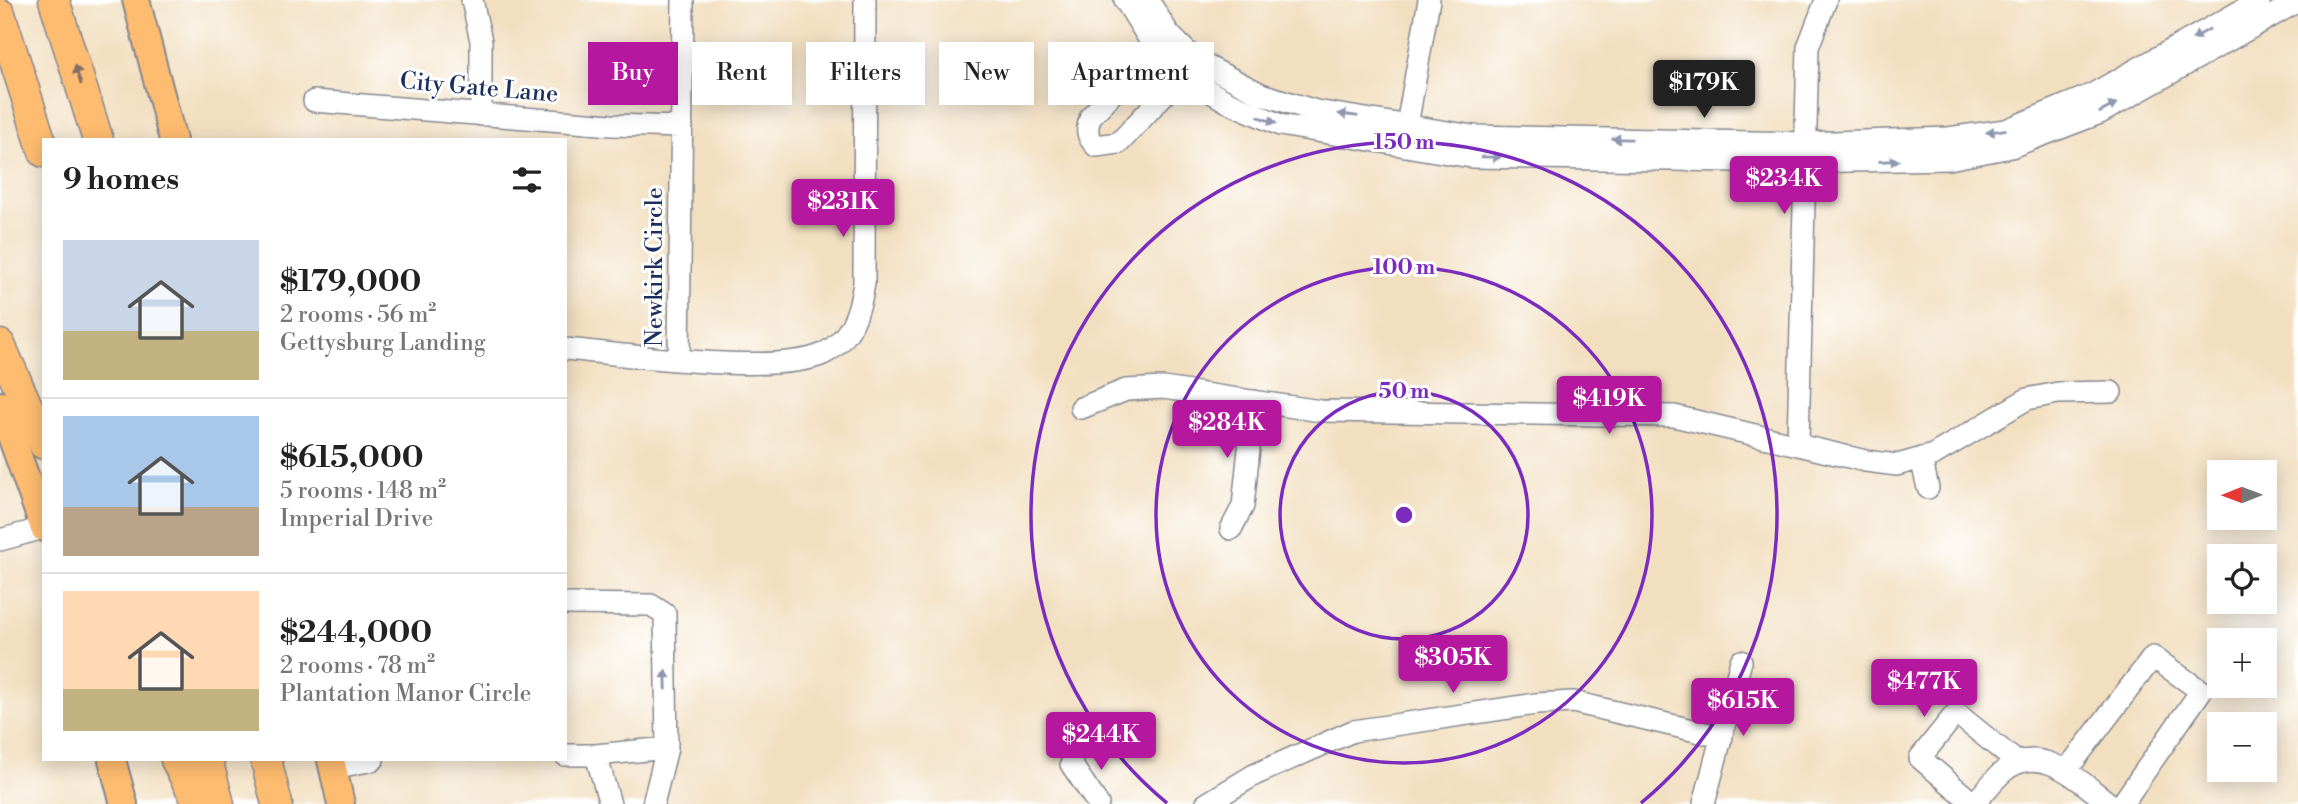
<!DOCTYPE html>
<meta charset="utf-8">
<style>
:root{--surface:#fff;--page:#f6f6f6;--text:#222;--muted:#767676;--line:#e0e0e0;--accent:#b5179e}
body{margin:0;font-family:"Libre Bodoni",serif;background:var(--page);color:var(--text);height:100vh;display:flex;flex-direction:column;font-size:26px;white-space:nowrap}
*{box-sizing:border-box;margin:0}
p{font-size:23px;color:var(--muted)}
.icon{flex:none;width:38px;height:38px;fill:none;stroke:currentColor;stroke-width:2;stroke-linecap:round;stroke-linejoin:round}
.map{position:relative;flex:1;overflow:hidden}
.drawer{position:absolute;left:42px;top:138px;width:525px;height:623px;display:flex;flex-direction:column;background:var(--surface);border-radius:0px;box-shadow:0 4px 18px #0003}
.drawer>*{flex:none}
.guide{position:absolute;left:588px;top:42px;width:665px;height:63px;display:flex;gap:14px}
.needle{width:46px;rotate:269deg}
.controls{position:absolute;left:2207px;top:460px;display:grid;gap:14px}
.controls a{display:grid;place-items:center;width:70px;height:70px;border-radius:0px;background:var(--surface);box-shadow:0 4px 18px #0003;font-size:35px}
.price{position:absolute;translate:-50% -60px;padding:0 16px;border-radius:7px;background:var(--accent);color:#fff;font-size:23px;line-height:46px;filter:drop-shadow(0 2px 4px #0008)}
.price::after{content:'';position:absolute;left:50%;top:42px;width:21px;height:16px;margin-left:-10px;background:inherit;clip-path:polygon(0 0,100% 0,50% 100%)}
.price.active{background:#222;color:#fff}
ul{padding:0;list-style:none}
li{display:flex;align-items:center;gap:21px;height:175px;padding:0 21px}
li+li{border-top:2px solid var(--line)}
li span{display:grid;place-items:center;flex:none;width:196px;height:140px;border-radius:0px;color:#555}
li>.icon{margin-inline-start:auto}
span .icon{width:84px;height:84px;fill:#fffc;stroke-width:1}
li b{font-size:30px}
h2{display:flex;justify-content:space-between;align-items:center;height:84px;padding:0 21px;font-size:30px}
.chip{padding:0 24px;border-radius:0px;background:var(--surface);box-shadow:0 4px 18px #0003;font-size:24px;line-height:63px}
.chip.active{background:var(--accent);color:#fff}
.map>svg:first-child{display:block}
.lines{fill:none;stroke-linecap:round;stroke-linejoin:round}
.minor-casing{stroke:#86878f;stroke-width:24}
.major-casing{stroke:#86878f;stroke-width:30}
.highway-casing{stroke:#86878f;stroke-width:33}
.minor{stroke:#fff;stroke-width:21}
.major{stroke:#febc70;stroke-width:26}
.highway{stroke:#febc70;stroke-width:30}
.oneway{fill:#8d97ae}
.oneway2{fill:#816e66}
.ring{fill:none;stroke:#7b2cbf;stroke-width:3.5}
.labels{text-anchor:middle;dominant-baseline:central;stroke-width:6;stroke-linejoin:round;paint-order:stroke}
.street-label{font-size:24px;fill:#1b2f5e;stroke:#fff}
.centre{fill:#7b2cbf;stroke:#fff;stroke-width:3.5}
.ring-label{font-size:21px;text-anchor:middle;font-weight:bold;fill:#7b2cbf;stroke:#fff;stroke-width:6;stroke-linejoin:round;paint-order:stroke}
</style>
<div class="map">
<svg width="2298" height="804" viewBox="0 0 2298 804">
<rect width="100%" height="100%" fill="#fff"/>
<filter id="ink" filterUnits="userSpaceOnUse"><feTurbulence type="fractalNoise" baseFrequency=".0143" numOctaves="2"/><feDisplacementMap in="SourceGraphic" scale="14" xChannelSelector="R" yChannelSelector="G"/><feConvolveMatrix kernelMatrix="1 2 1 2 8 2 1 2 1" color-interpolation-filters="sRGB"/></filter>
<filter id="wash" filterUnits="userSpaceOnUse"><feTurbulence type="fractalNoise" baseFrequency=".00686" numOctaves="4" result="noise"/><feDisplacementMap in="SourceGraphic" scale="28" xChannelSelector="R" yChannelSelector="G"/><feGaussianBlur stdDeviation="1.57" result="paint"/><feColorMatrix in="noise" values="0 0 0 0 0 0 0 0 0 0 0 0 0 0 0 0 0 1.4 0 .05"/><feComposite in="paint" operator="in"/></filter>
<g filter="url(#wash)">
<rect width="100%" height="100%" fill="#f2dfc0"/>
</g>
<g filter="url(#ink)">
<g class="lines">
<defs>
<path id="minor" d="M472 0 481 41V115
M1125 0 1154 47 1183 76 1226 101 1280 125 1471 157 1804 162 1949 159 2011 147 2100 113 2298 1
M1148 0 1169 34 1195 60 1261 94 1316 111 1473 136 1805 143 1948 138 2006 130 2093 94 2260 0
M1165 38 1091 116C1086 129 1086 136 1096 146L1119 143 1192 64
M314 101 612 125 682 127
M1405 137 1429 0
M565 349C622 354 775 376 823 354 851 340 860 311 864 283L865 0
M679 358 683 0
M1081 408 1126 390 1163 388 1321 411 1674 416 1866 461 1897 465 1933 455 2027 399 2058 393 2111 392
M1798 443 1808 47 1826 0
M1921 458 1928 488
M1231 529 1243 506 1254 401
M0 540 44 528
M565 604 651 605 665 614 667 748 653 804
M565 755H596L610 804
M596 755 667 748
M2018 763 1956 713 1920 758 1974 804C1984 793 1993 780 2004 771 2041 740 2080 782 2110 804
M1071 764 1098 804
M333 768 373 760
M2066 771 2153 657 2201 691 2122 804
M1206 804 1254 775 1353 731 1536 704 1573 702 1722 737
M1704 804 1741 661"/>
<path id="major" d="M136 0 173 140
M0 405 44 528
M112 760 124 804
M331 760 341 804"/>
<path id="highway" d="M54 0 98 140
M0 14 44 152
M0 345 44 444
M176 760 199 804
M207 760 219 804
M266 760 277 804"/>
</defs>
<use href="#minor" class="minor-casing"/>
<use href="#major" class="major-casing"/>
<use href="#highway" class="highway-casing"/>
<use href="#minor" class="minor"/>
<use href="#major" class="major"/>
<use href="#highway" class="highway"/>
</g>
<defs><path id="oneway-solid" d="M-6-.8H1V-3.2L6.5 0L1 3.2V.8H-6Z" transform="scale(1.75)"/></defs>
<g class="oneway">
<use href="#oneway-solid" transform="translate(2201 34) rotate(150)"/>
<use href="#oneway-solid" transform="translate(2108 108) rotate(-29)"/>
<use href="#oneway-solid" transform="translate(1348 115) rotate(-172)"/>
<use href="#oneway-solid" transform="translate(1267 120) rotate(20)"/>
<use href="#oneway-solid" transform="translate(1996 131) rotate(171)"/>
<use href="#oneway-solid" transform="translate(1622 139) rotate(-179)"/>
<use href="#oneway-solid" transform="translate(1491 157) rotate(1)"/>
<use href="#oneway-solid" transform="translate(1889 161) rotate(-2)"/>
<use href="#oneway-solid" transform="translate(666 680) rotate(-91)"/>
</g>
<use class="oneway2" href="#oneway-solid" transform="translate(78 75) rotate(-108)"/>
</g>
<g class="ring">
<circle cx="1404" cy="515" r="124"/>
<circle cx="1404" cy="515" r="248"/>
<path d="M1167 803A373 373 0 1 1 1641 803"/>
</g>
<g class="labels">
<g class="street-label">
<text transform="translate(479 88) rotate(5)">City Gate Lane</text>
<text transform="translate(655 267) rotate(-90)">Newkirk Circle</text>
</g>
</g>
<circle cx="1404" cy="515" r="10" class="centre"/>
<g class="ring-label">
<text x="1404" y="149">150 m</text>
<text x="1404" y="274">100 m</text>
<text x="1404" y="398">50 m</text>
</g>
</svg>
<div class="controls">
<a><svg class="needle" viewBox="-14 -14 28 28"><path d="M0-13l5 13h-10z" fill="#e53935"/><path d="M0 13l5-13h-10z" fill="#767676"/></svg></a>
<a><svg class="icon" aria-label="locate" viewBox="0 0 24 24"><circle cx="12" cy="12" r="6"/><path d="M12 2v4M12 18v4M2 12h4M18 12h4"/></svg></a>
<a>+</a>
<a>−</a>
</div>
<b class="price active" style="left:1704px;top:120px">$179K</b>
<b class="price" style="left:1784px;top:216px">$234K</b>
<b class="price" style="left:843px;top:239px">$231K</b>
<b class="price" style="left:1609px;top:436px">$419K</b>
<b class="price" style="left:1227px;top:460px">$284K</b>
<b class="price" style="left:1453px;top:695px">$305K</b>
<b class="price" style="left:1924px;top:719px">$477K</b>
<b class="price" style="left:1743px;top:738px">$615K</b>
<b class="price" style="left:1101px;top:772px">$244K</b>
<div class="guide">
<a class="chip active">Buy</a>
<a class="chip">Rent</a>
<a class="chip">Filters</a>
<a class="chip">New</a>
<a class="chip">Apartment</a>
</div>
<section class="drawer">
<h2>9 homes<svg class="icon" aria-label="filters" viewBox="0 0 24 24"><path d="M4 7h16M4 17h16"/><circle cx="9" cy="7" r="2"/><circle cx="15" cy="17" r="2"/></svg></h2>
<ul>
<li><span style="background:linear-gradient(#c9d6e8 65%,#c2b280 0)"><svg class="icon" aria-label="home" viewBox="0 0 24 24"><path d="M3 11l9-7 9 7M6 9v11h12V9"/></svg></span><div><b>$179,000</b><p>2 rooms · 56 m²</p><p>Gettysburg Landing</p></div></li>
<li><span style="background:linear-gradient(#a9c7e8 65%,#b9a48a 0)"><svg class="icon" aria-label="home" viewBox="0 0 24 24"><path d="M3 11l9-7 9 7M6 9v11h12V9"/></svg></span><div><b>$615,000</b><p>5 rooms · 148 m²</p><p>Imperial Drive</p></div></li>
<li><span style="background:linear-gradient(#ffd9b3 70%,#c2b280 0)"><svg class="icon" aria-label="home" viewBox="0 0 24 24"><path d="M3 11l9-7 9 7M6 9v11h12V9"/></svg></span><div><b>$244,000</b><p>2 rooms · 78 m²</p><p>Plantation Manor Circle</p></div></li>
</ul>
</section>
</div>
